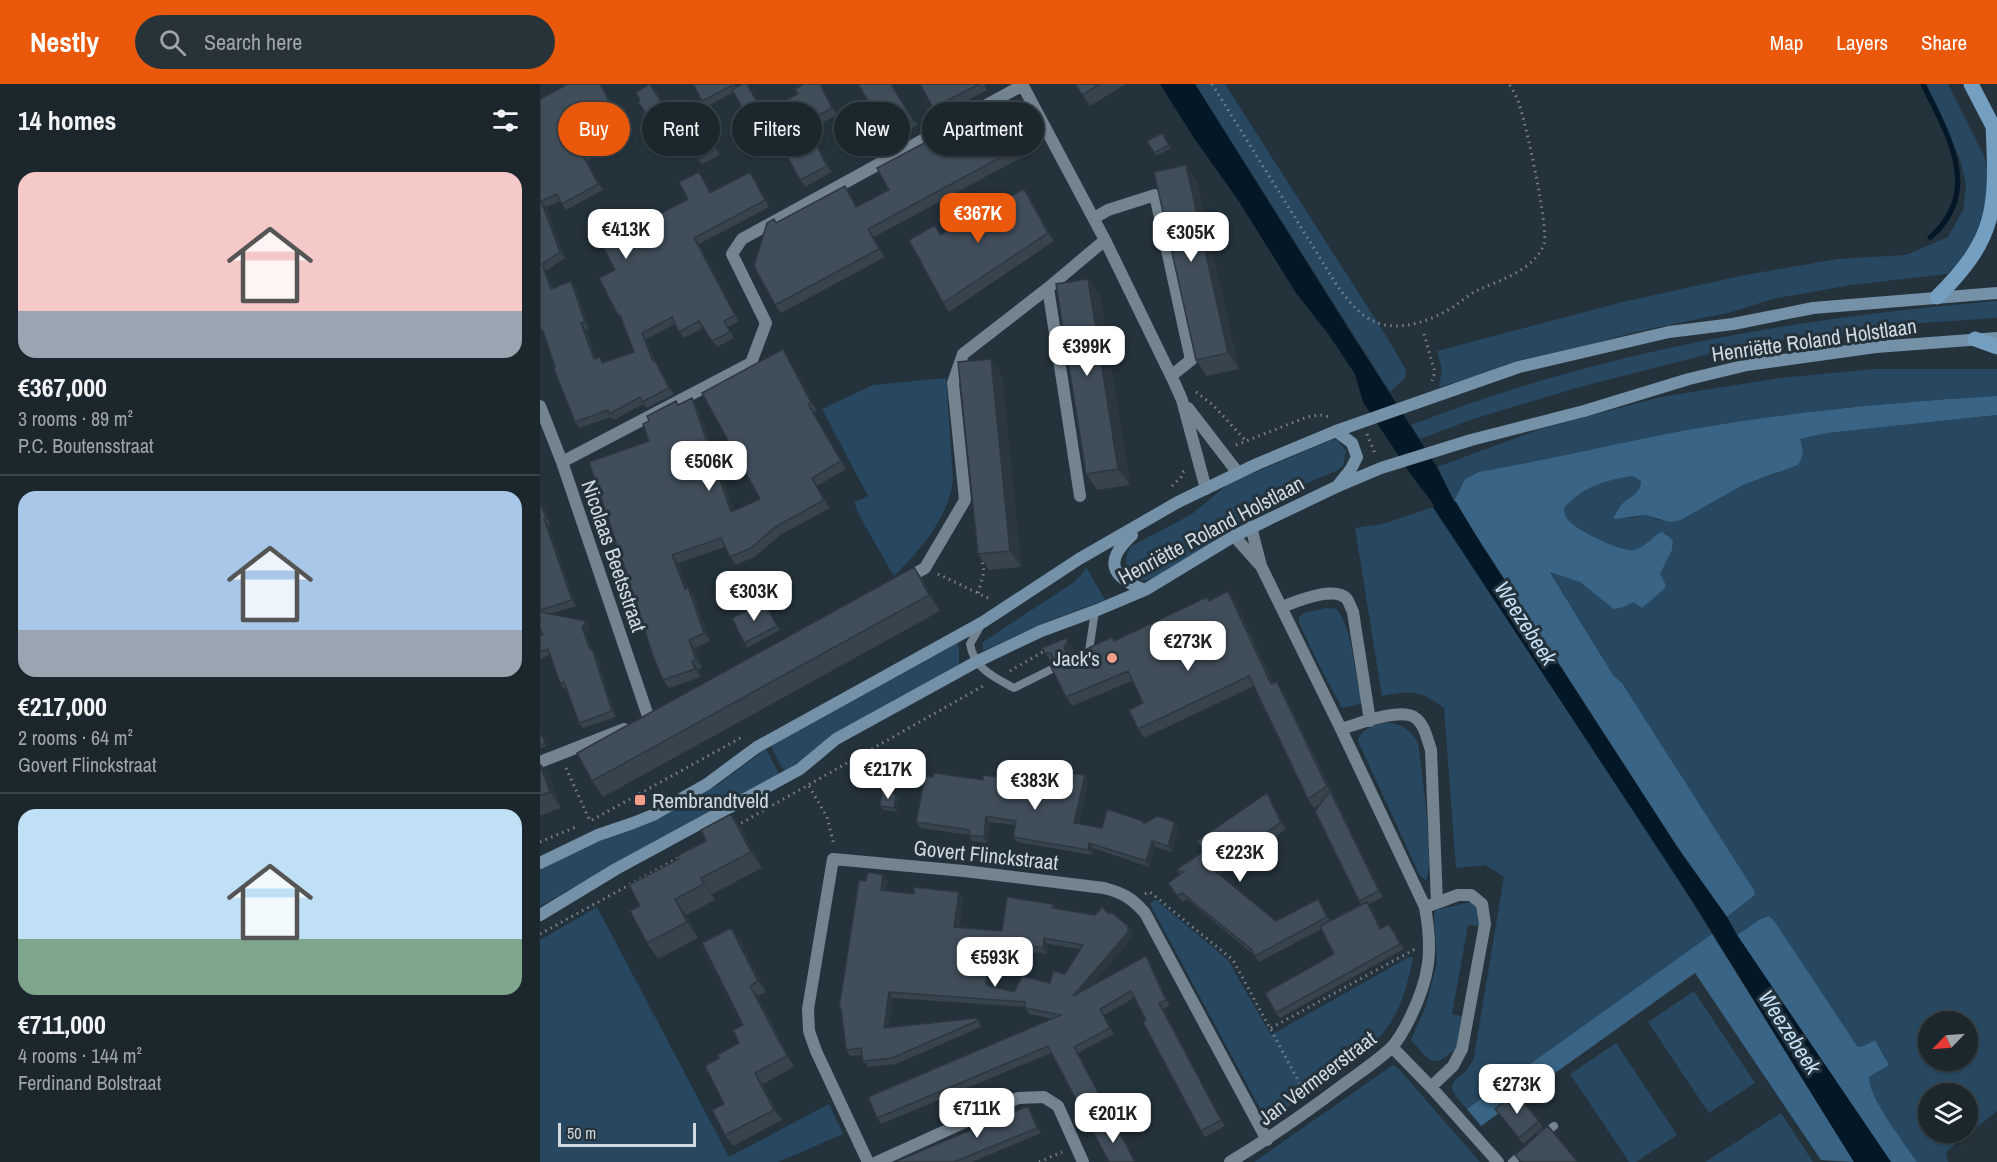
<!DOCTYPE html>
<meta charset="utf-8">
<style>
:root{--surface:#1b262d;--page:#283239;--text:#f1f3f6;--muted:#a0a5aa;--line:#394349;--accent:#ea580c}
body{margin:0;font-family:"Archivo Narrow",sans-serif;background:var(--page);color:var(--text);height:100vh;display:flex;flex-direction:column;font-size:22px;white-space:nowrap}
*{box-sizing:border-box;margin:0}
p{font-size:20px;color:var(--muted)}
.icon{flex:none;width:33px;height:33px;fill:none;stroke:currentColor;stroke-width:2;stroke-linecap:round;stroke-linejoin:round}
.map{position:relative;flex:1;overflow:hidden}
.panel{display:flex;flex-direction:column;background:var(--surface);width:540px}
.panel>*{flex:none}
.banner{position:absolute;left:18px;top:18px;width:570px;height:54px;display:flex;gap:12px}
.needle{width:39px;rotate:245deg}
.tools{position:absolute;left:1378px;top:927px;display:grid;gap:12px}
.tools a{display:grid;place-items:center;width:60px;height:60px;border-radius:50%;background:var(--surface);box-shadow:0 2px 4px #0004,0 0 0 2px var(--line);font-size:30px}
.scale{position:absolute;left:18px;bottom:15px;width:138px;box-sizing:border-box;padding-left:6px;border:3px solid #d0d9e0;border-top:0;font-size:16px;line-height:21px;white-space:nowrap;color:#d0d9e0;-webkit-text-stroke:4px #24323c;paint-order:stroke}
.price{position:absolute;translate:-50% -51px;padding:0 14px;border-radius:12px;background:#fff;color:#222;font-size:20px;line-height:39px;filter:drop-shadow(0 2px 3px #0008)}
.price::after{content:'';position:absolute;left:50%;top:36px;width:18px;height:14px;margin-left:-9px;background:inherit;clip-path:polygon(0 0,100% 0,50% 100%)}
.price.on{background:var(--accent);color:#fff}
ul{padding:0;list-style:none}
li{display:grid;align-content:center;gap:12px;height:318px;padding:0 18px}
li+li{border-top:2px solid var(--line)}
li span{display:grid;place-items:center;height:186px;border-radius:18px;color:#555}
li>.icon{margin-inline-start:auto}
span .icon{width:108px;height:108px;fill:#fffc;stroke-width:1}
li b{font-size:26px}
h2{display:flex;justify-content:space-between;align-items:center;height:72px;padding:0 18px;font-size:26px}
.pill{padding:0 21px;border-radius:27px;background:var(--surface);box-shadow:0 2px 4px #0004,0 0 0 2px var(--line);font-size:21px;line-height:54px}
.pill.on{background:var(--accent);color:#fff}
header{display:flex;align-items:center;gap:36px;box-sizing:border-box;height:84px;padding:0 30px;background:var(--accent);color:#fff}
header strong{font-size:28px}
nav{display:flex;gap:33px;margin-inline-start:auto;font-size:21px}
.search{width:420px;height:54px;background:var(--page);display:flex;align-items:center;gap:15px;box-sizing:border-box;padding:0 21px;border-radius:33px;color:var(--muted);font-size:22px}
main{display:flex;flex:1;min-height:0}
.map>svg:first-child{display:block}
.green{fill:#284861;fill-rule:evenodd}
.forest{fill:#3a6485}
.water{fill:#031727}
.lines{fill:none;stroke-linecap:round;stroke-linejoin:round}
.path{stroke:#77828b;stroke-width:3;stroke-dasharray:1.5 4.5;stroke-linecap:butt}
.lane{stroke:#73838f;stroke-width:8}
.street{stroke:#73838f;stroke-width:12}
.secondary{stroke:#7491a8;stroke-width:12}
.primary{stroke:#749fc1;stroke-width:15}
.wall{fill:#37434d;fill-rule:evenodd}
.shaded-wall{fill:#2d373f}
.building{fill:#404e5a;stroke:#2d373f;stroke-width:1.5;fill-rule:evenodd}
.poi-dot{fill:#f49e8a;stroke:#24323c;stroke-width:2}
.labels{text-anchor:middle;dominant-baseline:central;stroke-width:6;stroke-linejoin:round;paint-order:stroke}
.street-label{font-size:21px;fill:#d0d9e0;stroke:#24323c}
.poi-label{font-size:21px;fill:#d0d9e0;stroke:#24323c;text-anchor:end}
.water-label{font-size:22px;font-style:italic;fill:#c5dff4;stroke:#24323c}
</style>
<header>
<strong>Nestly</strong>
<div class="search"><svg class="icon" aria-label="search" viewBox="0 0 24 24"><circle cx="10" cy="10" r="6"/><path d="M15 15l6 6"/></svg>Search here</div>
<nav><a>Map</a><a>Layers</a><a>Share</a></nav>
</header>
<main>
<section class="panel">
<h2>14 homes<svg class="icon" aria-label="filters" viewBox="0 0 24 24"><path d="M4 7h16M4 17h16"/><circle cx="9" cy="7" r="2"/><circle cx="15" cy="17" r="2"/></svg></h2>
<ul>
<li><span style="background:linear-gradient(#f6c9c9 75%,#9aa5b1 0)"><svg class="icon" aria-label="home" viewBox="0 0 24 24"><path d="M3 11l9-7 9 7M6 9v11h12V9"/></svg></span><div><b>€367,000</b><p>3 rooms · 89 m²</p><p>P.C. Boutensstraat</p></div></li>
<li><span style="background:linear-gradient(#a9c7e8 75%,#9aa5b1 0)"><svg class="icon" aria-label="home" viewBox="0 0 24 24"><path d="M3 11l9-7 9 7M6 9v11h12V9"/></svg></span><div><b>€217,000</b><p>2 rooms · 64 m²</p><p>Govert Flinckstraat</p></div></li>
<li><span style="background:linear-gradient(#bfe0f5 70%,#7fa58c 0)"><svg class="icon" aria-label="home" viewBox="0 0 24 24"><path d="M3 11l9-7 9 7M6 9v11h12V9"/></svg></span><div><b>€711,000</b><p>4 rooms · 144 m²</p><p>Ferdinand Bolstraat</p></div></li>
</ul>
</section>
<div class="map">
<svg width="1457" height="1078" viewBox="0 0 1457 1078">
<rect width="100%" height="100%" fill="#24323c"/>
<path class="green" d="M655 0H685L848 255 866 286 865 294 850 308Z
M1386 0H1408L1444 72 1451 106 1444 136 1424 174 1407 190 1311 201 1232 215 1192 228 1091 249 899 303 902 285 897 267 1083 218 1205 191 1298 175 1366 171 1408 153 1423 126 1426 101 1420 75Z
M1457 217V234L1367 240 1200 262 1036 304 933 335 880 355 871 341C1061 267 1254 234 1457 217Z
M1334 285H1457V312C1357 318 1257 327 1158 344 1085 357 1013 375 939 388L925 395 914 417 897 383 1000 345 1121 313 1240 294Z
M406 294 413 395C411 430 379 468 354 492L320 433 314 418 328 412 282 325 333 301Z
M1457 331V1027L1406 1068 1408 1078H1377C1364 1058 1329 1015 1329 993L1349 981 1335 956 1321 963 1317 962 1219 836 1197 851 1187 833 1215 811 1214 806 1082 599 1073 591 1010 487 1040 498 1084 523 1126 501 1120 490 1132 466 1133 456 1123 449C1112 452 1106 462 1096 466 1085 469 1041 448 1031 440 1026 436 1025 431 1024 424 1042 403 1066 396 1093 392L1101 397C1100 411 1091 411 1082 420 1079 423 1076 429 1074 433L1093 434 1105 431 1120 436H1141L1203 401 1239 389 1264 364 1259 355 1287 349ZM1389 938H1428V976H1389ZM1389 1010H1428V1048H1389Z
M793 355 798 356 806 367 803 382 798 386 727 416 684 451 612 495C589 502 581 481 590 463L652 430 688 400Z
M893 423 1105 743 1172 850 927 1025C895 991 923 1003 934 973L964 793 945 781 916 784 904 624C878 605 872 607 842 612L815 444 843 440Z
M546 483 565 516 508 537 443 567V558L533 499 542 490Z
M787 524 797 525C816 552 811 589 824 619L802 624 774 571 759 538V533L764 529Z
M416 560 419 562V581L244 687 231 662Z
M846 638C862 641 871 645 878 660 881 680 895 783 886 796L880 792 818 657C821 644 835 642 846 638Z
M226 665 239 690 0 822V785L57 758 116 735 178 701Z
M615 815 688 876 731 951 869 873H873C870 889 866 907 859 923 835 975 776 1004 730 1034L724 1032 610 820Z
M931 818 936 821 942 842 928 841 912 930 926 933 918 968 914 966C891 987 889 975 871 956L886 922 897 879 894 830 896 826Z
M57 823 189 1073 289 1020 303 1050 238 1078H0V856Z
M1154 907 1215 999 1169 1029 1108 938Z
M1076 959 1137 1051 1096 1078H1089L1030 990Z
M853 981 858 984 940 1078H714Z
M1241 1029 1273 1078H1165Z"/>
<path class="forest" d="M1457 312V331L1287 349 1260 355C1264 366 1264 370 1258 381L1203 401 1141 436 1130 438 1105 431 1075 435 1074 433C1076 429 1079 423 1082 420 1091 411 1100 411 1101 397L1093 392C1066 396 1042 403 1024 424 1025 430 1025 433 1029 437 1036 446 1084 469 1094 466 1106 463 1112 452 1122 448L1133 456 1132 466 1120 490 1126 501 1124 505 1102 524 1094 518 1084 523 1074 525 1040 498 1010 488 1073 591 1082 599 1214 806 1215 811 1187 833 1135 759 914 417 925 395 939 388C1013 375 1085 357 1158 344 1257 327 1357 318 1457 312Z
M1229 832 1234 837 1317 962 1321 963 1335 956 1349 981 1329 993C1329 1015 1364 1058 1377 1078H1351L1197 851 1219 836Z
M1172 850 1314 1078 1281 1076 1155 889 941 1042 927 1025Z"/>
<path class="water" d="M620 0H655L811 249 897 383 914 417 916 418 941 460 1141 769 1187 833 1197 851 1351 1078H1314L1155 821 893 423 894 421 872 392 823 318 815 290 789 251 756 209 700 119 654 54Z
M1380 0H1386C1412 53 1446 110 1390 157L1387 153C1441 106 1405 52 1380 0Z"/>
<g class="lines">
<path class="path" d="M672 0 798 203C806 213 814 225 826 233 851 250 884 240 908 226 919 220 927 211 938 206 961 196 995 185 1004 160 1009 145 986 39 979 20 977 13 973 6 969 0
M884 250 895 288 892 297
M656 308 673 321 706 357
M827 350 836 372
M696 361 767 333 780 331 791 333
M632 402 641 393 643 388 647 386
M398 490 450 515
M438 509 444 488 442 476
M470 587 506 566
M26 684 50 737
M269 702 287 733 294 761
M52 736 204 652
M196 742 443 602
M0 758 38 742
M605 810 610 808 693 876 765 1009
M0 850 140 773
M731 944 875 865
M499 1078 522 1068"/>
<path class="lane" d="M441 541 430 560C434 584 453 593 474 604L514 584
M543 570 549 567 555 527
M1001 1052 1014 1042
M972 1078 985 1067"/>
<path class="street" d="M482 0 565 156 635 300 642 316 666 405
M554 134 568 126 615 111 651 276 631 292
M508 204 540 412
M0 322 22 378 109 635
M648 324 698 389
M22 378 211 279 226 239 192 170 202 155 483 1
M694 452 719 480
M364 496 385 484 425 416 413 299 423 270 508 204 565 156
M741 523C756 518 794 501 807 515 809 518 811 524 813 528L830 637
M801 645C818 640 859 624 874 633 885 640 887 655 891 666L897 819
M0 678 84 645
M852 963 891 1003 958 1078
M891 1003 913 982 922 965 945 840 942 820 931 811H918L891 821
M328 1078 276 967 269 947 268 925 293 775 424 787 564 804C583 809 592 814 605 829L727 1056
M337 1078 478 1014 504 1013 518 1022 543 1078
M690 1078C728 1055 764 1030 800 1003 816 991 835 979 851 964 859 956 865 944 870 934 890 893 893 867 885 823L801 645 721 482 711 443"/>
<path class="secondary" d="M796 347 812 359 817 373 811 385 799 400
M592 451C564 477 570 493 605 506
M0 779 58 751 93 739 113 731 167 700 217 663 443 538 539 475 638 418 717 380 796 347 979 283 1129 248 1193 240 1273 224 1457 209
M0 831 76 785 260 685 296 655 436 578 501 547 555 527 605 506 694 452 796 403 841 384 931 356 1044 327 1149 295 1207 281 1336 263 1457 254"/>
<path class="primary" d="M1431 0 1457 50
M1397 213C1457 154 1457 124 1453 41
M1435 255 1457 263"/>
</g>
<path class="wall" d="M61 0 90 55 47 77 63 106 26 126 20 117 6 123 25 174 6 187 13 204H36L49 245 46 246 56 275 63 278 94 268 82 237 78 231 75 186 148 115 163 94 171 108 214 94 229 123 159 160 199 237 188 243 194 254 177 263 163 244 144 254 135 240 106 255 115 277 119 283 134 310 107 324 103 320 74 336 71 333 39 344 35 338 3 249 0 245V15Z
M153 0H194L196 4 207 0 223 28 281 0 297 31 269 45 292 88 265 103 244 66 239 60 229 42 217 48 194 8 166 23Z
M351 0 377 41 352 56 349 51 328 63 314 43 336 30Z
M380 0H444L447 6 398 32 393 24Z
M535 0H586L550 22Z
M115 5 132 36 116 44 98 18Z
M154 23 180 71 162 80 158 75Z
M461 29 484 72 334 153 345 173 241 229 235 221 234 135 236 138 310 110 317 123 349 106 389 62Z
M622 49 631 64 616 72 607 57Z
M657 97 699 285 667 292 656 276Z
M484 105 490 114 514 157 409 228 403 219Z
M548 195 560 211 590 401 557 406 546 390Z
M243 265 249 274 277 327 274 328 306 385 277 402 290 424 240 451 216 472 196 481 190 473 185 463 138 479 147 504 154 512 170 557 155 564 162 584 158 585 161 593 129 604 123 596 109 357 139 321 152 314 157 322 194 427 220 415Z
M462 291 481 483 449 486 438 470Z
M0 417 6 427 10 440H8L36 522 10 530 46 537 50 543 46 549 52 565 56 571 76 633 43 644 39 639 26 604 24 605 20 599 10 571 0 575V552L3 551 0 544Z
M385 499 400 527 63 713 52 697Z
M688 507 695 516 733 599 743 607 843 813 829 820 841 844 853 845 864 865 740 934 736 929 794 870 781 845 719 878 714 871 647 815 642 818 628 799 640 791 636 786 664 767 727 709 731 716 746 745 680 791 736 837 778 815 782 821 790 837 822 821 819 817 780 720 774 724 768 715 714 602 604 654 598 645 603 619 592 597 532 622 526 613 513 578H511L505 569 532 563 534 567 532 570 534 571 572 553 575 557 669 516Z
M224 518 240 546 207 564 204 559Z
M0 645 7 662 0 664Z
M0 679 10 693 21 724 0 732Z
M545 691 548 696 539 740 562 744 605 739 639 743 632 768 616 763 609 783 553 764 552 771 477 758 473 753 475 741 450 738 447 759 432 757 429 751 380 744 376 738 393 693 443 696H480Z
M356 710 359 714 357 728 343 726 340 722Z
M191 730 202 745 222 784 172 810 175 816 146 831 158 854 118 875 107 859 100 822 139 775 166 757Z
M326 797H348L346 807 423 814 419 843 462 847 513 820 517 825 592 848V854L551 902 606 872 610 878 630 922 623 925 685 1042 665 1053 661 1047 594 914 564 931 574 950 538 969 566 1022 545 1031 541 1025 511 969 341 1040 337 1034 513 935 489 930 485 923 353 914 349 943 437 934 441 943 356 980 328 983 323 977 322 971 310 972 306 966 301 927 299 924ZM508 860 540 865 525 890 510 899 474 908 451 902 453 879 490 883 493 868 507 870Z
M199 854 226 908 218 912 254 983 223 1000 242 1036 193 1062 185 1051 184 1020 179 974 199 959 203 941Z
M488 1022 492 1028 501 1049 432 1078H357Z
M955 1025 999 1037 1003 1043 983 1060Z"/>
<path class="shaded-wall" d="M60 0H61L90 55 86 48Z
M207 0 211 5 227 35 222 28Z
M280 0H281L297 31 292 24Z
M150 17 154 23 180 71 176 65Z
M455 21 461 29 484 72 478 64Z
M265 39 269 45 292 88 287 82Z
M43 71 47 77 63 106 58 100Z
M646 81 657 97 699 285 688 269Z
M210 88 214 94 229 123 225 116Z
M305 102 310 110 322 132 316 123Z
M484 105 490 114 514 157 508 149Z
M1 117 6 123 25 174 20 168Z
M328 145 334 153 345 173 339 165Z
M154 154 159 160 199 237 195 231Z
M2 180 6 187 15 211 11 205Z
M548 195 560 211 590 401 578 385Z
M31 197 36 204 49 245 45 238Z
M41 239 46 246 58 282 54 275Z
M102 249 106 255 117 284 113 277Z
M243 265 249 274 277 327 271 319Z
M451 275 462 291 481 483 470 467Z
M115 277 119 283 134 310 129 304Z
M152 314 157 322 197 436 191 428Z
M268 320 274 328 306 385 301 377Z
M272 394 277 402 290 424 284 416Z
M0 417 6 427 10 440 6 434Z
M4 435 8 440 36 522 32 516Z
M132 471 138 479 150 513 145 505Z
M374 483 385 499 400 527 389 511Z
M148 503 154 512 170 557 164 549Z
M688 507 695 516 737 610 731 600Z
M46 537 50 543 46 549 54 571 50 565 42 543Z
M526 554 534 567 531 572 525 567 524 563Z
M149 556 155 564 162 584 156 576Z
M52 565 56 571 76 633 72 627Z
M152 577 158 585 161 593 155 585Z
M737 598 743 607 793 711 787 702Z
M0 679 10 693 21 724 10 708Z
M545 691 548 696 538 745 534 739Z
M790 707 794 713 843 813 839 807Z
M727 709 731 716 746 745 741 738Z
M356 710 359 714 357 728 354 724Z
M191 730 202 745 222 784 211 768Z
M446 732 450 738 447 759 444 753Z
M635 738 639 743 632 768 628 762Z
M612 757 616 763 609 783 606 777Z
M549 759 553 764 552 771 548 766Z
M343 791 348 797 345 812 341 806Z
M161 794 172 810 175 816 164 800Z
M419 808 423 814 418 849 414 843Z
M135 815 146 831 158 854 147 838Z
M778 815 782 821 792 840 787 833Z
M827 818 831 824 843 850 840 845Z
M588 842 592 848V854L538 918 533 912Z
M191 844 199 854 226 908 218 897Z
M504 854 508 860 507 870 503 864Z
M489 862 493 868 490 883 485 877Z
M606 872 610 878 630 922 626 916Z
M449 873 453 879 450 907 446 901Z
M210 902 218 912 254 983 247 972Z
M349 908 353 914 348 950 344 944Z
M619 919 623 925 685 1042 681 1036Z
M560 925 564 931 574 950 570 944Z
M534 963 538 969 566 1022 562 1016Z
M215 989 223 1000 242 1036 234 1026Z
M488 1022 492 1028 501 1049 497 1044Z
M574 1038 578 1044 596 1078H595Z"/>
<path class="building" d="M28 0H60L86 48 43 71 58 100 22 120 17 110 1 117 20 168 2 180 11 205 31 197 45 238 41 239 54 275 60 273 62 279 94 268 80 231H78L59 194 75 186 62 161 148 115 139 98 159 88 170 109 210 88 225 116 154 154 195 231 184 237 190 248 172 257 159 237 139 248 132 233 102 249 113 277H115L129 304 102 318 100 313 69 330 68 326 35 338 13 283H15L3 247 0 244V15Z
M110 0 128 30 112 38 98 18 100 17 96 8Z
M153 0H193V1L162 17Z
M203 0H207L222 28 258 10 255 5 264 0H280L292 24 265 39 287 82 260 96 240 59 239 60 226 35 213 42 192 6Z
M318 0H351L373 36 348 50 345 45 324 58 314 43 336 30Z
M380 0H439L393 24Z
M535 0H560L542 11Z
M150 17 176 65 158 75 132 27Z
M455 21 478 64 328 145 339 165 235 221 214 182 227 139 234 135 236 139 305 102 316 123 349 106 337 84 386 58 389 62 407 51 405 48Z
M622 49 629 61 614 69 607 57Z
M646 81 688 269 656 276 614 88Z
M484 105 508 149 403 219 369 156 395 141 400 151Z
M548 195 578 385 546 390 516 200Z
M243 265 271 319 268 320 301 377 272 394 284 416 235 443 211 464 190 473 181 454 132 471 145 505 148 503 164 549 149 556 156 576 152 577 155 585 123 596 113 572 92 506 87 498 88 494 49 378 109 357 103 340 109 337 107 332 136 317 138 321 152 314 191 428 220 415 162 309Z
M451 275 470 467 438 470 418 278Z
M0 418 6 434 4 435 32 516 0 526Z
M374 483 389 511 52 697 37 669Z
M688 507 731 600 737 598 787 702 768 715 709 592 598 645 589 626 603 619 588 587 526 613 510 581 513 578V573L511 569H505L502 564 526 554 528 558 524 563 525 567 534 571 572 553 574 557 667 513 669 517Z
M224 518 237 542 204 559 192 534Z
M0 528 46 537 42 543 50 565H52L72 627 39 639 24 598 20 599 8 565 0 568V552L3 551 0 544Z
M0 647 5 659 0 661Z
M0 681 10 708 0 712Z
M483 684 545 691 534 739 562 744 567 725 603 737 604 740 617 732 635 738 628 762 612 757 606 777 549 759 548 766 473 753 476 737 446 732 444 753 429 751V746L376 738 385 692 393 693 394 689 443 696V691L480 696Z
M790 707 839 807 819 817 775 727Z
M342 708 356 710 354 724 340 722Z
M727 709 741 738 674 786 736 837 778 815 787 833 715 872 712 866 642 809 637 812 628 799 643 788 636 786 664 767 657 757Z
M191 730 211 768 161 794 164 800 135 815 147 838 107 859 90 827 100 822 89 801 139 775 137 772 166 757 161 746Z
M328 788 343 791 341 806 374 810V803L419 808 414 843 462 847 467 813 513 820 512 824 555 831 562 823 569 830 571 828 588 842V848L533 912 606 872 626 916 619 919 681 1036 661 1047 603 938 606 936 591 907 560 925 570 944 534 963 562 1016 541 1025 508 962 337 1034 328 1013 521 931 485 924V918L349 908 344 944 437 934V937L352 974 323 977 321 964 306 966 301 924H299L319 796 326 797ZM504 854 543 861 525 890 513 887 510 899 482 892 474 908 446 901 449 873 485 877 489 862 503 864Z
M827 818 840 845 849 840 860 860 736 929 725 909 794 870 780 842Z
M191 844 218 897 210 902 247 972 215 989 234 1026 185 1051 172 1026 184 1020 165 982 179 974 177 971 199 959 193 946 203 941 162 859Z
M972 1011H977L999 1037 979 1054 955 1025Z
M488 1022 497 1044 414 1078H357V1077Z
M574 1038 595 1078H569L553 1048Z
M1008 1042 1037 1077 1035 1078H981L975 1071Z"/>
<g class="poi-dot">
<circle cx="572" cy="574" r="6"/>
<rect x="94" y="710" width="12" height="12" rx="3"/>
</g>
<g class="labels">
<g class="street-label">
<text transform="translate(1274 256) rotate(-8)">Henriëtte Roland Holstlaan</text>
<text transform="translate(671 446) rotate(-28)">Henriëtte Roland Holstlaan</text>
<text transform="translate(74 472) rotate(71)">Nicolaas Beetsstraat</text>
<text transform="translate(446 771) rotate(6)">Govert Flinckstraat</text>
<text transform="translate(777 994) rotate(-37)">Jan Vermeerstraat</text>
</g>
<g class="poi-label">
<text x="560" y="574">Jack's</text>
<text x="112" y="716" text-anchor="start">Rembrandtveld</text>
</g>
<g class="water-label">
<text transform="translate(986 539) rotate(57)">Weezebeek</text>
<text transform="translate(1250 948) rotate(57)">Weezebeek</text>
</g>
</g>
</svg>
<div class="tools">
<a><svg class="needle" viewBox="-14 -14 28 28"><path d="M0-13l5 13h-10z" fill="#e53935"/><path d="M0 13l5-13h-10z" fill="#a0a5aa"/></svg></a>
<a><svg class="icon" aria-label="layers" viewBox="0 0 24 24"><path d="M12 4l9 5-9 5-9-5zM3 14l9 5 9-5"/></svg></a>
</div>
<div class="scale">50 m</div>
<b class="price on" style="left:438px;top:160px">€367K</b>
<b class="price" style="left:86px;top:176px">€413K</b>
<b class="price" style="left:651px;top:179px">€305K</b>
<b class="price" style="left:547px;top:293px">€399K</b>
<b class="price" style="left:169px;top:408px">€506K</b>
<b class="price" style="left:214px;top:538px">€303K</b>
<b class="price" style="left:648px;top:588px">€273K</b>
<b class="price" style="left:348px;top:716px">€217K</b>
<b class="price" style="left:495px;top:727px">€383K</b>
<b class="price" style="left:700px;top:799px">€223K</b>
<b class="price" style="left:455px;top:904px">€593K</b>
<b class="price" style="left:977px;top:1031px">€273K</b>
<b class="price" style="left:437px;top:1055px">€711K</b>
<b class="price" style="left:573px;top:1060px">€201K</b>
<div class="banner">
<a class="pill on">Buy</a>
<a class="pill">Rent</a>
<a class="pill">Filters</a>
<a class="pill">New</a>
<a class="pill">Apartment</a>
</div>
</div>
</main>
